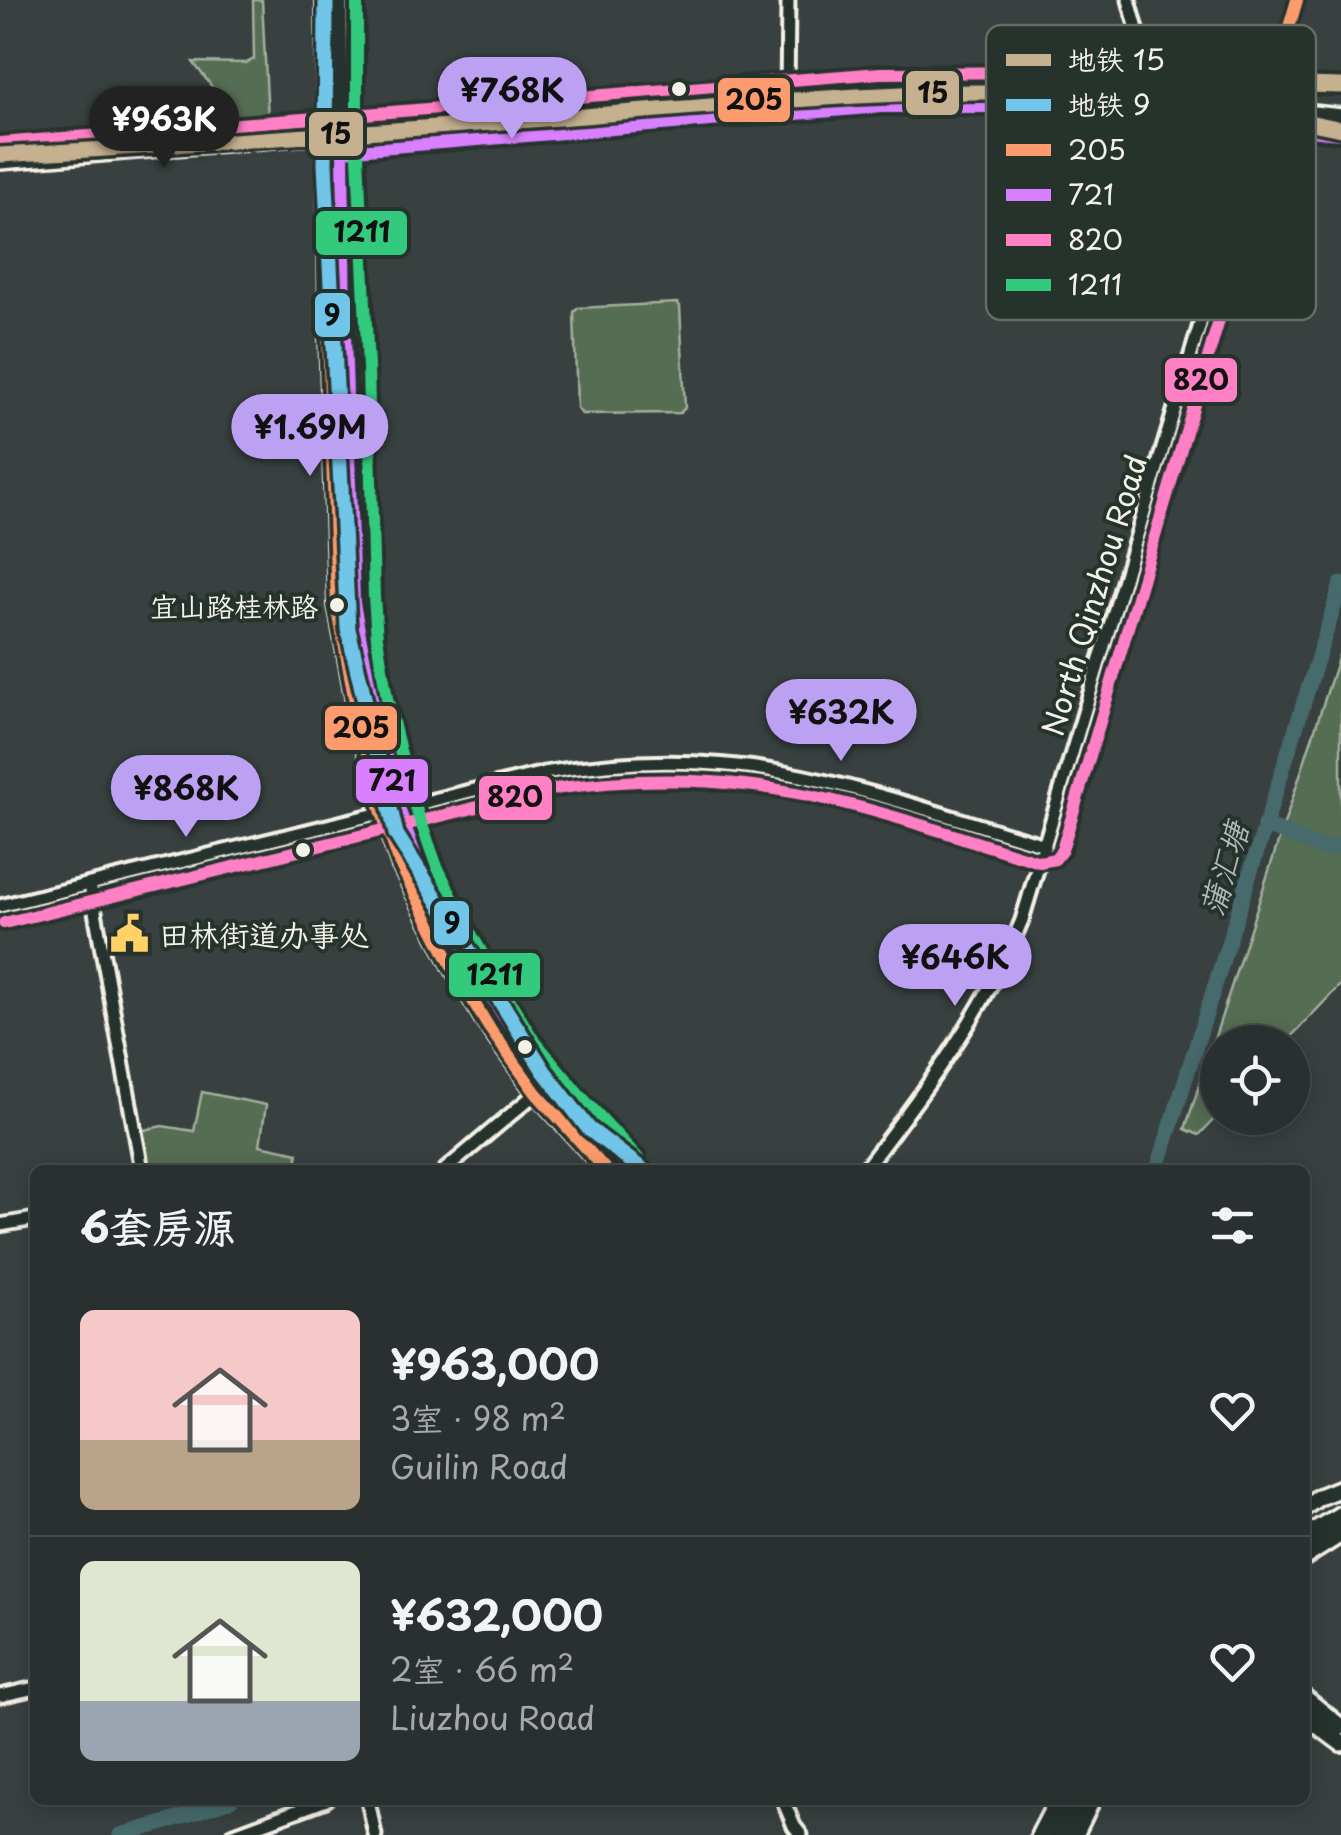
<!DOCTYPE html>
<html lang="zh">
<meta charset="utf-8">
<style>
:root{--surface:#2a3030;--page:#363c3c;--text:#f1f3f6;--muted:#a5a9ab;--line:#464b4c;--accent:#bca0f2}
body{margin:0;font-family:"Playpen Sans","LXGW WenKai TC",sans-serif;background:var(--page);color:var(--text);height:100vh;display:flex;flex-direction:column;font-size:38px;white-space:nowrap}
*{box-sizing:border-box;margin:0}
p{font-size:32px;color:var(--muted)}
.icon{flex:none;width:55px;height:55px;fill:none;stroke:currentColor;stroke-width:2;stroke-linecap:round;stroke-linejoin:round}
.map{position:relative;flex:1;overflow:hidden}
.side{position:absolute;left:30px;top:1165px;width:1280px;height:640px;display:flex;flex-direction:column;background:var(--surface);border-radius:15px;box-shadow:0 5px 25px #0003,0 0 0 2px var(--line)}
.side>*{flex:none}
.tools{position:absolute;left:1200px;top:1025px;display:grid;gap:20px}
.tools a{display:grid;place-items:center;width:110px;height:110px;border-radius:50%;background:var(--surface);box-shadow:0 5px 25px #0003,0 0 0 2px var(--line);font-size:50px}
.price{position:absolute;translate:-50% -85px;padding:0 22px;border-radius:35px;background:var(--accent);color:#111;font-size:32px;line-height:65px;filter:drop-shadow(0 2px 5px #0008)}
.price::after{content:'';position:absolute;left:50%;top:60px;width:30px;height:22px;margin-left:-15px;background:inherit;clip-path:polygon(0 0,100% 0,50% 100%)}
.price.current{background:#222;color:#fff}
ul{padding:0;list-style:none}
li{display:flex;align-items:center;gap:30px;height:250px;padding:0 50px}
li+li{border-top:2px solid var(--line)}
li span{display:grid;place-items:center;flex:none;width:280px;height:200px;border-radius:15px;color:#555}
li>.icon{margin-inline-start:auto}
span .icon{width:120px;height:120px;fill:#fffc;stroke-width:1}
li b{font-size:42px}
h2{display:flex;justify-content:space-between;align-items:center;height:120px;padding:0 50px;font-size:42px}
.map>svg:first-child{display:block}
.green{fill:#556d52;stroke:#a4af9d;stroke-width:2.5}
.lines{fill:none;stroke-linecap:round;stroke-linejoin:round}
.river{stroke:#476a6d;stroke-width:15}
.minor-casing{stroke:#f4f1e8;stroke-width:19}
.major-casing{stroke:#f4f1e8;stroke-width:22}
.highway-casing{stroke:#f4f1e8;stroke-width:25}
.minor{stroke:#26332d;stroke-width:11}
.major{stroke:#26332d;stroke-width:15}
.highway{stroke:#26332d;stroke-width:18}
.bus-1-casing{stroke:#26332d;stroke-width:20}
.bus-2-casing{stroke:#26332d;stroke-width:20}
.bus-3-casing{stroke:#26332d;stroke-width:20}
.bus-4-casing{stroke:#26332d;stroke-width:20}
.bus-1{stroke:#fc9b6d;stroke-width:12}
.bus-2{stroke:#d880ff;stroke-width:12}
.bus-3{stroke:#ff80c5;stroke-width:12}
.bus-4{stroke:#33ca7d;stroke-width:12}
.metro-1-casing{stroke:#26332d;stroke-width:22}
.metro-2-casing{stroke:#26332d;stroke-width:22}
.metro-1{stroke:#c5b08f;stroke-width:15}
.metro-2{stroke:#71c5e8;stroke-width:15}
.bus-dot{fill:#f4f1e8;stroke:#26332d;stroke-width:4}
.labels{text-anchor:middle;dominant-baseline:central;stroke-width:8;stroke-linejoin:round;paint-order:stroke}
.bus-label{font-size:28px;fill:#f4f1e8;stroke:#26332d;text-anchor:end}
.street-label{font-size:30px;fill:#f4f1e8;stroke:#26332d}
.poi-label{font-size:30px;fill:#f4f1e8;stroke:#26332d;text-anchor:start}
.water-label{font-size:32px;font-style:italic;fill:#afbbb7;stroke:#26332d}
.key{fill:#26332d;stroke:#646c65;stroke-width:2.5}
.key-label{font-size:28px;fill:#f4f1e8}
.line-badge{stroke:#26332d;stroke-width:4}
.pale-badge-label{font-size:28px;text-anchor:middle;font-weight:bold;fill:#111}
</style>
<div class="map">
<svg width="1341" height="1835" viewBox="0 0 1341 1835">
<rect width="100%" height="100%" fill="#384040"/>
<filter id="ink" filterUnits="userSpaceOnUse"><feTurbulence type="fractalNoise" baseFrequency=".01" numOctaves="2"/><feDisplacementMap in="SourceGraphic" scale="20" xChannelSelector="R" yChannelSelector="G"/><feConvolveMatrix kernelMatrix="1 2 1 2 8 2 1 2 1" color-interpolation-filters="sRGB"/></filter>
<g filter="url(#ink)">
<path class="green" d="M253 0H262L268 119 239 122 193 62 246 63 254 59Z
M677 303 680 306 685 408 680 413 582 414 577 408 574 312 578 308Z
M1341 649V984L1286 1042H1218L1217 1116 1199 1135 1185 1129Z
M202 1092 266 1105 260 1145 298 1153 295 1170H148L140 1131 162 1126 194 1131Z"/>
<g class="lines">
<path class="river" d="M1264 825 1324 849 1341 845
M1157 1170 1341 584
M120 1835 164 1823 231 1800"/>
<defs>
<path id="minor" d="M1129 0 1149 73 1151 96
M787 97 788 0
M90 884 142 1170
M0 906 544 773C622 760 701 758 780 772 869 788 957 820 1045 845
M445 1170 536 1093
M864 1170C925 1091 984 1013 1022 920L1297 0
M0 1225 35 1219
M0 1696 35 1688
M368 1800 375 1835
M783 1800 794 1826 801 1835
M232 1835 326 1800"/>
<path id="major" d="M325 0 328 335 337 605 357 713 382 813 400 864 452 966 488 1026 536 1093 606 1170
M339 0 340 135 351 369 357 598 360 640 370 701 384 759 397 808 420 871 448 928 487 997 519 1049 566 1106 625 1170
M0 161 880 90 1083 89 1341 117
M1305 1507 1319 1497 1341 1488
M1305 1557 1341 1534
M1305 1698 1341 1727
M1305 1716 1341 1743
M1075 1835 1092 1800"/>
<path id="highway" d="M1305 1538 1341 1516
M1041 1835 1059 1800
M1059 1835 1076 1800"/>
</defs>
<use href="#minor" class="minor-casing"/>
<use href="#major" class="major-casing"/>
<use href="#highway" class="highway-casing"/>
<use href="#minor" class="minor"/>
<use href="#major" class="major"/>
<use href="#highway" class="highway"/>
<defs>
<path id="bus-1" d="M1265 108 1297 0
M606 1170 536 1093 488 1026 452 966 400 864 382 813 357 713 337 605 328 335 325 135 880 90 1083 89 1265 108"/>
<path id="bus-2" d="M619 1158 550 1082 503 1016 467 958 416 857 399 808 374 709 354 603 345 335 343 151 881 107H1082L1339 134"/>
<path id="bus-3" d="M0 143 880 73 1083 72 1269 91 1279 97 1282 108 1062 850 1055 859 1040 862C943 833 846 796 745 785 679 777 613 780 547 790L4 923"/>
<path id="bus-4" d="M357 0V135L368 368 374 597 377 638 387 698 401 755 414 803 436 864 463 920 502 988 533 1039 579 1094 638 1158"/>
</defs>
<use href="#bus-1" class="bus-1-casing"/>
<use href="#bus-2" class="bus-2-casing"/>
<use href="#bus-3" class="bus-3-casing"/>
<use href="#bus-4" class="bus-4-casing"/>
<use href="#bus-1" class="bus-1"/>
<use href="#bus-2" class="bus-2"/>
<use href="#bus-3" class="bus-3"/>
<use href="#bus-4" class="bus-4"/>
<defs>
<path id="metro-1" d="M1197 82 1341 86
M0 155C186 145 372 132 558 118 764 102 971 80 1177 99 1233 104 1287 118 1341 129"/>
<path id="metro-2" d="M326 0 325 164 348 629 396 834 544 1071 589 1129 643 1170"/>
</defs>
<use href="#metro-1" class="metro-1-casing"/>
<use href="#metro-2" class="metro-2-casing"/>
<use href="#metro-1" class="metro-1"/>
<use href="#metro-2" class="metro-2"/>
</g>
</g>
<defs>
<symbol id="civic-bare" viewBox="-9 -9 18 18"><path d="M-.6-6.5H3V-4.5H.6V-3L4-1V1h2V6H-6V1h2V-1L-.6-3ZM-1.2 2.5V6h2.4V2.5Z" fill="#ffd166" stroke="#26332d" stroke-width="2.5" paint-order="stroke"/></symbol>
</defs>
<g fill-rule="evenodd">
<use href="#civic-bare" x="102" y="906" width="55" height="55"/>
</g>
<g class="bus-dot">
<circle cx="679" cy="89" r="9"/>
<circle cx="337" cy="605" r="9"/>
<circle cx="303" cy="850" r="9"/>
<circle cx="525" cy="1047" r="9"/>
</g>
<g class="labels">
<g class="bus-label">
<text x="318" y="605">宜山路桂林路</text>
</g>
<g class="street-label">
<text transform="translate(1093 595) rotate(-73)">North Qinzhou Road</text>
</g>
<g class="poi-label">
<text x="159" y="933">田林街道办事处</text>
</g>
<g class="water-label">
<text transform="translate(1223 869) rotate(-73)">蒲汇塘</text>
</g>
</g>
<rect x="986" y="25" width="330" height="295" rx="15" class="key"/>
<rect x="1006" y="54" width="45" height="12" fill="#c5b08f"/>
<rect x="1006" y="99" width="45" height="12" fill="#71c5e8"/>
<rect x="1006" y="144" width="45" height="12" fill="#fc9b6d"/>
<rect x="1006" y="189" width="45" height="12" fill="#d880ff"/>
<rect x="1006" y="234" width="45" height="12" fill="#ff80c5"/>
<rect x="1006" y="279" width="45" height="12" fill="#33ca7d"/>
<g class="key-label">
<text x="1068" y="70">地铁 15</text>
<text x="1068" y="115">地铁 9</text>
<text x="1068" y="160">205</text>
<text x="1068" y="205">721</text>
<text x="1068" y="250">820</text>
<text x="1068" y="295">1211</text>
</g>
<g class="line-badge">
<rect x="904" y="69" width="57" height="48" rx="10" fill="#c5b08f"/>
<rect x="716" y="76" width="76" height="48" rx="10" fill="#fc9b6d"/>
<rect x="307" y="110" width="58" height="48" rx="10" fill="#c5b08f"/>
<rect x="314" y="209" width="95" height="48" rx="10" fill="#33ca7d"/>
<rect x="313" y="291" width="39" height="48" rx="10" fill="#71c5e8"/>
<rect x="1163" y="356" width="76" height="48" rx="10" fill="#ff80c5"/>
<rect x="323" y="704" width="76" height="48" rx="10" fill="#fc9b6d"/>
<rect x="354" y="757" width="76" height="48" rx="10" fill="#d880ff"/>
<rect x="477" y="774" width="77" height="48" rx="10" fill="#ff80c5"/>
<rect x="432" y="899" width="39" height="48" rx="10" fill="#71c5e8"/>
<rect x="447" y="951" width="95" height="48" rx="10" fill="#33ca7d"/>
</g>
<g class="pale-badge-label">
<text x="933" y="103">15</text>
<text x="754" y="110">205</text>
<text x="336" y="144">15</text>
<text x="362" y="242">1211</text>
<text x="332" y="325">9</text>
<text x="1201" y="390">820</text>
<text x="361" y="738">205</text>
<text x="392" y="791">721</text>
<text x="515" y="807">820</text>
<text x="452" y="933">9</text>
<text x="495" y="985">1211</text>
</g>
</svg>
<div class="tools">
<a><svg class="icon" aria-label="locate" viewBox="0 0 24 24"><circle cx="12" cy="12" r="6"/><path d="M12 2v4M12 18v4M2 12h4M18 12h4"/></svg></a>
</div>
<b class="price" style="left:512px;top:142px">¥768K</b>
<b class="price current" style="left:164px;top:171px">¥963K</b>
<b class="price" style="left:310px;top:479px">¥1.69M</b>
<b class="price" style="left:841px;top:764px">¥632K</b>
<b class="price" style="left:186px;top:840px">¥868K</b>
<b class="price" style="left:955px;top:1009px">¥646K</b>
<section class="side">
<h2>6套房源<svg class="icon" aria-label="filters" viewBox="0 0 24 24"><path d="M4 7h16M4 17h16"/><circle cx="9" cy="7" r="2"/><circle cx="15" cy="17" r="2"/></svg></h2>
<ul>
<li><span style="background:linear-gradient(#f6c9c9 65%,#b9a48a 0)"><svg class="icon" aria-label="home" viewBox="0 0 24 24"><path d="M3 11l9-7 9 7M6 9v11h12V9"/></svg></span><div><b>¥963,000</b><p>3室 · 98 m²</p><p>Guilin Road</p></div><svg class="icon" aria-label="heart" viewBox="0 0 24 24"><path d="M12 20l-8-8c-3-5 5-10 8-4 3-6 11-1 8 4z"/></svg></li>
<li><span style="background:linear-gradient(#dfe7d0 70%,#9aa5b1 0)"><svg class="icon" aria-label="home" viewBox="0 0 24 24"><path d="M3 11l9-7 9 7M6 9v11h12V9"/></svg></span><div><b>¥632,000</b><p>2室 · 66 m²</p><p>Liuzhou Road</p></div><svg class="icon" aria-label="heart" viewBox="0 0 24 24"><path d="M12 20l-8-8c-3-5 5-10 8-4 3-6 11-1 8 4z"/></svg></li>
</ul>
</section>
</div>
